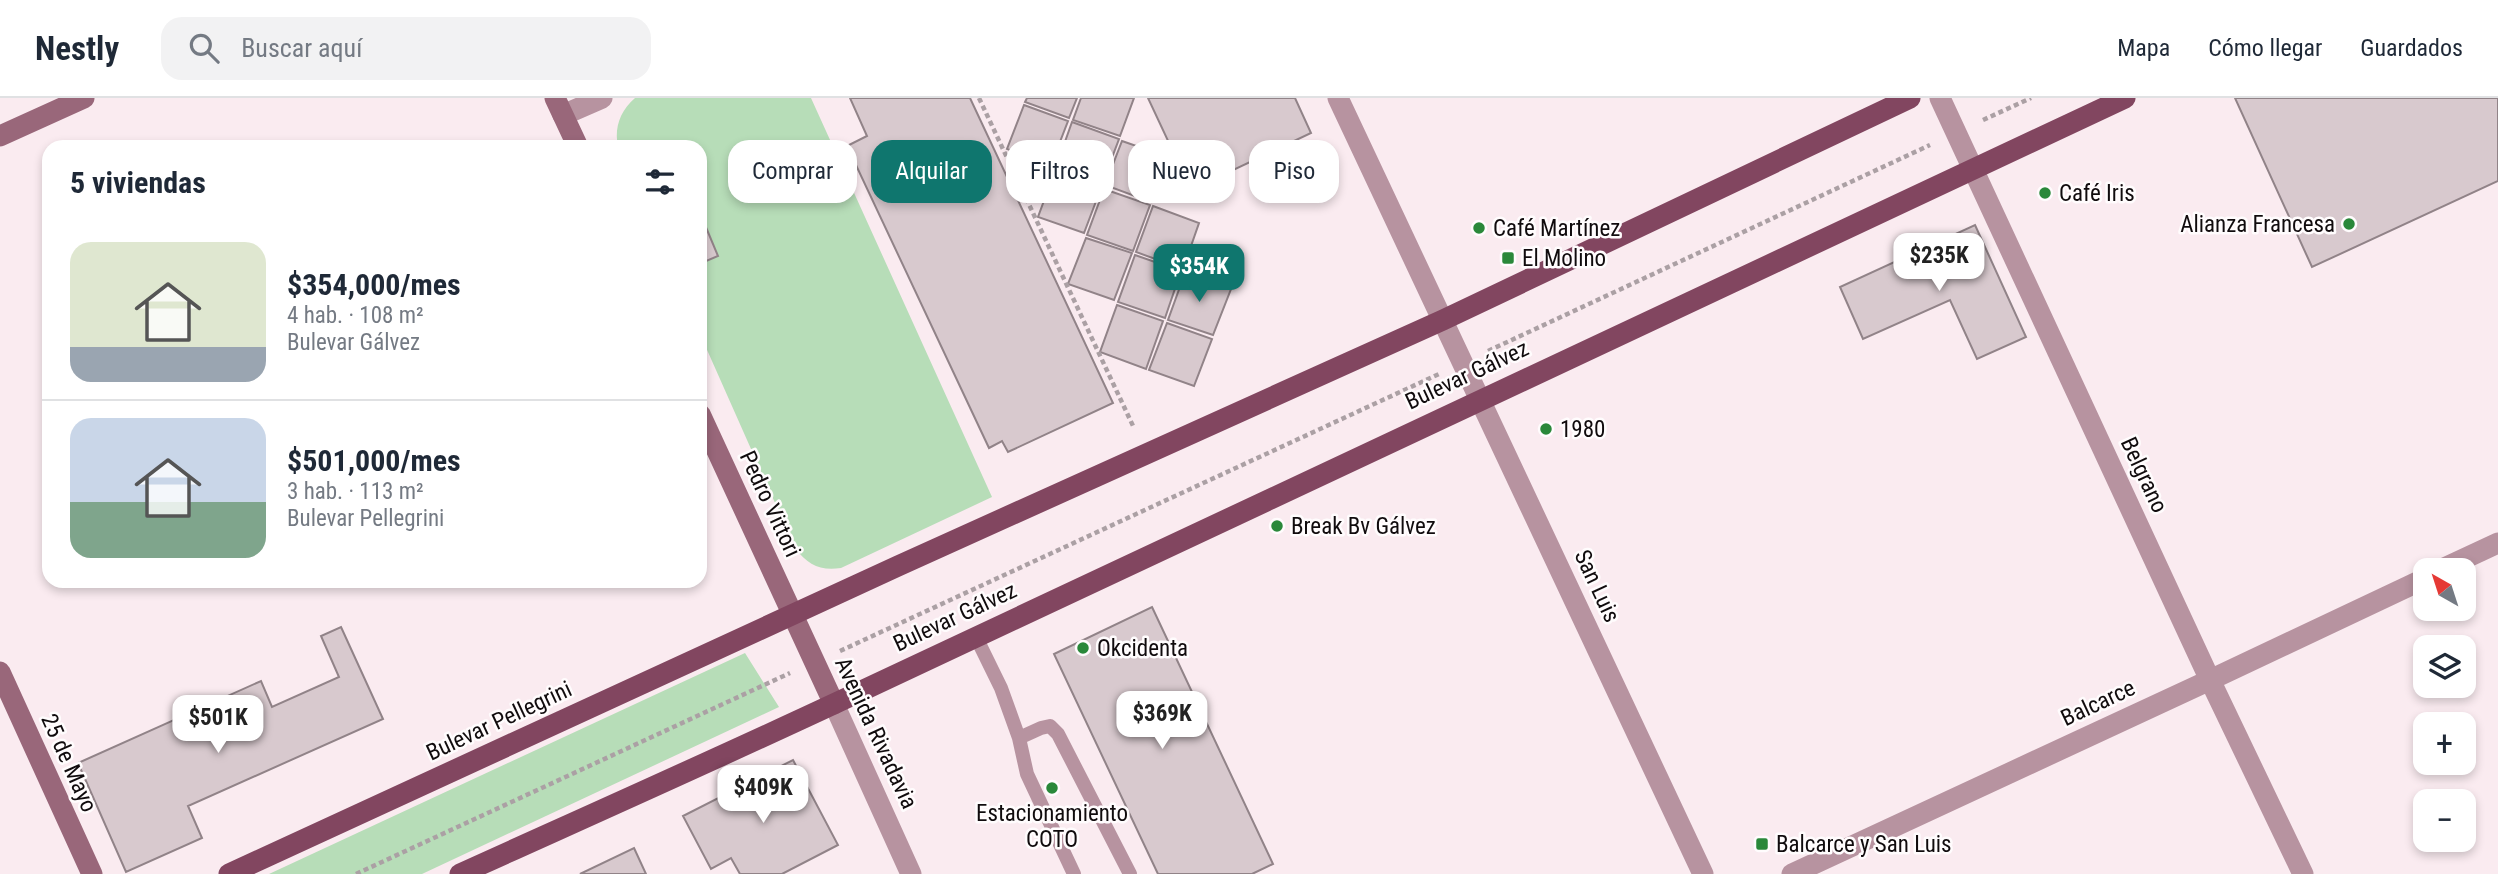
<!DOCTYPE html>
<html lang="es">
<meta charset="utf-8">
<style>
:root{--surface:#fff;--page:#f2f2f3;--text:#1f2937;--muted:#747a83;--line:#e0e1e3;--accent:#0f766e}
body{margin:0;font-family:"Roboto Condensed",sans-serif;background:var(--page);color:var(--text);height:100vh;display:flex;flex-direction:column;font-size:26px;white-space:nowrap}
*{box-sizing:border-box;margin:0}
p{font-size:23px;color:var(--muted)}
.icon{flex:none;width:38px;height:38px;fill:none;stroke:currentColor;stroke-width:2;stroke-linecap:round;stroke-linejoin:round}
.map{position:relative;flex:1;overflow:hidden}
.details{position:absolute;left:42px;top:42px;width:665px;height:448px;display:flex;flex-direction:column;background:var(--surface);border-radius:21px;box-shadow:0 4px 10px #0003}
.details>*{flex:none}
.guide{position:absolute;left:728px;top:42px;width:665px;height:63px;display:flex;gap:14px}
.needle{width:46px;rotate:321deg}
.tools{position:absolute;left:2413px;top:460px;display:grid;gap:14px}
.tools a{display:grid;place-items:center;width:63px;height:63px;border-radius:14px;background:var(--surface);box-shadow:0 4px 10px #0003;font-size:35px}
.price{position:absolute;translate:-50% -60px;padding:0 16px;border-radius:14px;background:#fff;color:#222;font-size:23px;line-height:46px;filter:drop-shadow(0 2px 4px #0008)}
.price::after{content:'';position:absolute;left:50%;top:42px;width:21px;height:16px;margin-left:-10px;background:inherit;clip-path:polygon(0 0,100% 0,50% 100%)}
.price.on{background:var(--accent);color:#fff}
ul{padding:0;list-style:none}
li{display:flex;align-items:center;gap:21px;height:175px;padding:0 28px}
li+li{border-top:2px solid var(--line)}
li span{display:grid;place-items:center;flex:none;width:196px;height:140px;border-radius:21px;color:#555}
li>.icon{margin-inline-start:auto}
span .icon{width:84px;height:84px;fill:#fffc;stroke-width:1}
li b{font-size:30px}
h2{display:flex;justify-content:space-between;align-items:center;height:84px;padding:0 28px;font-size:30px}
.pill{padding:0 24px;border-radius:21px;background:var(--surface);box-shadow:0 4px 10px #0003;font-size:24px;line-height:63px}
.pill.on{background:var(--accent);color:#fff}
header{display:flex;align-items:center;gap:42px;box-sizing:border-box;height:98px;padding:0 35px;background:var(--surface);border-bottom:2px solid var(--line)}
header strong{font-size:33px}
nav{display:flex;gap:38px;margin-inline-start:auto;font-size:24px}
.search{width:490px;height:63px;background:var(--page);display:flex;align-items:center;gap:18px;box-sizing:border-box;padding:0 24px;border-radius:21px;color:var(--muted);font-size:26px}
.map>svg:first-child{display:block}
.green{fill:#b7ddb8}
.building{fill:#d8c9ce;stroke:#918388;stroke-width:2}
.lines{fill:none;stroke-linecap:round;stroke-linejoin:round}
.path{stroke:#aba0a4;stroke-width:4.5;stroke-dasharray:5 3.5;stroke-linecap:butt}
.lane{stroke:#b793a0;stroke-width:14}
.street{stroke:#b793a0;stroke-width:21}
.secondary{stroke:#99677a;stroke-width:21}
.primary{stroke:#824660;stroke-width:21}
.poi-dot{fill:#2a883a;stroke:#fffcfd;stroke-width:2.5}
.labels{text-anchor:middle;dominant-baseline:central;stroke-width:5;stroke-linejoin:round;paint-order:stroke}
.poi-label{font-size:23px;fill:#100b0d;stroke:#fffcfd;text-anchor:start}
.street-label{font-size:23px;fill:#100b0d;stroke:#fffcfd}
</style>
<header>
<strong>Nestly</strong>
<div class="search"><svg class="icon" aria-label="search" viewBox="0 0 24 24"><circle cx="10" cy="10" r="6"/><path d="M15 15l6 6"/></svg>Buscar aquí</div>
<nav><a>Mapa</a><a>Cómo llegar</a><a>Guardados</a></nav>
</header>
<div class="map">
<svg width="2498" height="776" viewBox="0 0 2498 776">
<rect width="100%" height="100%" fill="#faebf0"/>
<path class="green" d="M635 0H811L992 399 841 470C820 473 808 467 795 450L700 236V49H618C614 30 620 13 635 0Z
M745 555 779 609 422 776H269Z"/>
<path class="building" d="M850 0H970L1113 305 1008 354 1002 343 989 350 847 48 867 38Z
M1027 0H1077L1069 20 1025 4Z
M1081 0H1134L1120 38 1073 22Z
M1148 0H1295L1311 35 1191 92Z
M2235 0H2498V83L2312 169Z
M1024 7 1068 23 1051 67 1007 51Z
M1072 24 1119 41 1102 86 1056 69Z
M1122 43 1168 59 1151 104 1105 87Z
M1055 73 1101 90 1084 135 1038 119Z
M1104 91 1150 107 1133 153 1087 137Z
M1153 108 1199 125 1183 171 1136 154Z
M700 115 718 158 704 164 700 154Z
M1975 127 2026 239 1977 261 1950 202 1863 241 1840 189Z
M1086 140 1132 155 1114 202 1068 186Z
M1135 157 1181 173 1165 220 1118 204Z
M1185 175 1231 191 1213 237 1168 222Z
M1117 207 1163 223 1146 271 1100 254Z
M1167 225 1212 241 1194 288 1149 272Z
M1152 509 1273 766 1252 776H1158L1054 556Z
M341 529 383 621 188 708 202 740 126 774 78 665 261 583 272 609 339 579 321 538Z
M793 662 838 747 782 776H740L731 760 711 771 683 718Z
M634 750 646 776H580Z"/>
<g class="lines">
<path class="path" d="M979 0 1134 330
M1983 22 2031 0
M1488 253 1930 47
M840 553 1439 276
M356 776 790 575"/>
<path class="lane" d="M976 539 1001 590 1019 640 1027 676 1074 776
M1019 640 1041 630 1050 628 1058 636 1130 776"/>
<path class="street" d="M1338 0 1703 776
M1940 0 2210 582 2303 776
M563 17 602 0
M2440 472 2498 445
M834 606 911 776
M1792 776 2210 582 2426 480"/>
<path class="secondary" d="M555 0 578 49
M0 38 84 0
M700 316 834 606
M0 574 92 776"/>
<path class="primary" d="M229 776 898 468 1443 222 1910 0
M460 776C586 719 712 663 838 604 1267 402 1695 198 2125 0"/>
</g>
<g class="poi-dot">
<circle cx="2045" cy="95" r="7"/>
<circle cx="2349" cy="126" r="7"/>
<circle cx="1479" cy="130" r="7"/>
<rect x="1501" y="153" width="14" height="14" rx="3.5"/>
<circle cx="1546" cy="331" r="7"/>
<circle cx="1277" cy="428" r="7"/>
<circle cx="1083" cy="550" r="7"/>
<circle cx="1052" cy="690" r="7"/>
<rect x="1755" y="739" width="14" height="14" rx="3.5"/>
</g>
<g class="labels">
<g class="poi-label">
<text x="2059" y="95">Café Iris</text>
<text x="2335" y="126" text-anchor="end">Alianza Francesa</text>
<text x="1493" y="130">Café Martínez</text>
<text x="1522" y="160">El Molino</text>
<text x="1560" y="331">1980</text>
<text x="1291" y="428">Break Bv Gálvez</text>
<text x="1097" y="550">Okcidenta</text>
<text x="1052" y="715" text-anchor="middle">Estacionamiento<tspan x="1052" dy="26">COTO</tspan></text>
<text x="1776" y="746">Balcarce y San Luis</text>
</g>
<g class="street-label">
<text transform="translate(1467 277) rotate(-25)">Bulevar Gálvez</text>
<text transform="translate(2144 377) rotate(65)">Belgrano</text>
<text transform="translate(770 406) rotate(65)">Pedro Vittori</text>
<text transform="translate(1597 488) rotate(65)">San Luis</text>
<text transform="translate(955 519) rotate(-25)">Bulevar Gálvez</text>
<text transform="translate(2098 605) rotate(-25)">Balcarce</text>
<text transform="translate(499 623) rotate(-25)">Bulevar Pellegrini</text>
<text transform="translate(876 635) rotate(65)">Avenida Rivadavia</text>
<text transform="translate(69 665) rotate(66)">25 de Mayo</text>
</g>
</g>
</svg>
<div class="tools">
<a><svg class="needle" viewBox="-14 -14 28 28"><path d="M0-13l5 13h-10z" fill="#e53935"/><path d="M0 13l5-13h-10z" fill="#747a83"/></svg></a>
<a><svg class="icon" aria-label="layers" viewBox="0 0 24 24"><path d="M12 4l9 5-9 5-9-5zM3 14l9 5 9-5"/></svg></a>
<a>+</a>
<a>−</a>
</div>
<b class="price" style="left:1939px;top:195px">$235K</b>
<b class="price on" style="left:1199px;top:206px">$354K</b>
<b class="price" style="left:1162px;top:653px">$369K</b>
<b class="price" style="left:218px;top:657px">$501K</b>
<b class="price" style="left:763px;top:727px">$409K</b>
<div class="guide">
<a class="pill">Comprar</a>
<a class="pill on">Alquilar</a>
<a class="pill">Filtros</a>
<a class="pill">Nuevo</a>
<a class="pill">Piso</a>
</div>
<section class="details">
<h2>5 viviendas<svg class="icon" aria-label="filters" viewBox="0 0 24 24"><path d="M4 7h16M4 17h16"/><circle cx="9" cy="7" r="2"/><circle cx="15" cy="17" r="2"/></svg></h2>
<ul>
<li><span style="background:linear-gradient(#dfe7d0 75%,#9aa5b1 0)"><svg class="icon" aria-label="home" viewBox="0 0 24 24"><path d="M3 11l9-7 9 7M6 9v11h12V9"/></svg></span><div><b>$354,000/mes</b><p>4 hab. · 108 m²</p><p>Bulevar Gálvez</p></div></li>
<li><span style="background:linear-gradient(#c9d6e8 60%,#7fa58c 0)"><svg class="icon" aria-label="home" viewBox="0 0 24 24"><path d="M3 11l9-7 9 7M6 9v11h12V9"/></svg></span><div><b>$501,000/mes</b><p>3 hab. · 113 m²</p><p>Bulevar Pellegrini</p></div></li>
</ul>
</section>
</div>
